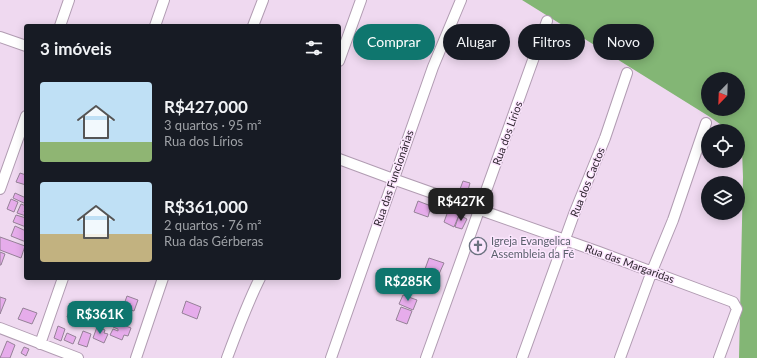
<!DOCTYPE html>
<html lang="pt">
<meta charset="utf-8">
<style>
:root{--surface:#171b24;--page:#20242c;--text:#f1f3f6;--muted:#9ea1a6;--accent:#0f766e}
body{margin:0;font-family:Lato,sans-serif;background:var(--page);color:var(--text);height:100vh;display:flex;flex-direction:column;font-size:15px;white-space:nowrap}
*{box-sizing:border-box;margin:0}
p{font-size:13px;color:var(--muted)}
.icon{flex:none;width:22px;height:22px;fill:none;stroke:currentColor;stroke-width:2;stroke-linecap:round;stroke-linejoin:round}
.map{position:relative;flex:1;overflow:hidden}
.panel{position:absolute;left:24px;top:24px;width:317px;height:256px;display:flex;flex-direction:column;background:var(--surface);border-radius:4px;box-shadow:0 2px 10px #0003}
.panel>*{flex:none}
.top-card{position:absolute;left:353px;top:24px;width:344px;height:36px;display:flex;gap:8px}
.needle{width:26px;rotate:203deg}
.controls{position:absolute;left:701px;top:72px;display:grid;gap:8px}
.controls a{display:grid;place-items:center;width:44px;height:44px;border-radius:50%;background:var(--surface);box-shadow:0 2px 10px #0003;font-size:20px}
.price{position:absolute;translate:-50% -34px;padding:0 9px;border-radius:8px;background:var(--accent);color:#fff;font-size:13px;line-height:26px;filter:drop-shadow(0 1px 2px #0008)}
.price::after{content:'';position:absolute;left:50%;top:24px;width:12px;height:9px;margin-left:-6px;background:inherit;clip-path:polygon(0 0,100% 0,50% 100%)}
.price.current{background:#222;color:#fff}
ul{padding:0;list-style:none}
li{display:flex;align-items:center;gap:12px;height:100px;padding:0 16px}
li span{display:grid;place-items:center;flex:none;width:112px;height:80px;border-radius:4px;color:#555}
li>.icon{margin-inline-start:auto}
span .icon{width:48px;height:48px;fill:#fffc;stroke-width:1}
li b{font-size:17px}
h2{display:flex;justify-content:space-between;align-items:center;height:48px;padding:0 16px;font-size:17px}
.chip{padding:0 14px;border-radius:18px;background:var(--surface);box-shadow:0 2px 10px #0003;font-size:14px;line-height:36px}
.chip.current{background:var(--accent);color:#fff}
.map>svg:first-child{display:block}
.forest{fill:#83b675;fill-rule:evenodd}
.building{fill:#e6aceb;stroke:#958197}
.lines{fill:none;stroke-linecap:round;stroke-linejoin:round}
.minor-casing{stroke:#b19cb2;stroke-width:12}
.minor{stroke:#fff;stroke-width:10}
.labels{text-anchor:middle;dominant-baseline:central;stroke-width:3;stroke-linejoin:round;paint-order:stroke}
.street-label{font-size:11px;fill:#2c242d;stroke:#fce6fe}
.worship-label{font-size:11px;fill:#5b616d;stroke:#fce6fe;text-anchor:start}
</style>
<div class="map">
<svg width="757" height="358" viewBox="0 0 757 358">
<rect width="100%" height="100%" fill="#efd9f0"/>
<path class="forest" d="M522 0H757V358H739L743 177 742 150 738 142V131H730L710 117ZM708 79H738V109H708Z"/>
<path class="building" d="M20 173 26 175V185L16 182Z
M463 181 470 183 467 194 459 192Z
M15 193 26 198V204L13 198Z
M11 199 18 202 14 212 7 209Z
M418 201 431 206 428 217 414 212Z
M21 204 26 206 24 212 26 213V216L17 213Z
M448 211 459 215 454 227 444 222Z
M16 215 26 218V227L13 222Z
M459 215 467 219 462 229 455 227Z
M15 226 26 231V242L11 236Z
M0 237 25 246 21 258 0 250Z
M0 252 5 254 1 265H0Z
M429 258 444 263 439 274 425 269Z
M403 295 417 300 413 310 399 304Z
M127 296 138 300 134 311 123 307Z
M0 297 6 299 0 314Z
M186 301 201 307 197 319 182 313Z
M401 307 412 311 407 324 396 320Z
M23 308 37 313 32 324 18 319Z
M70 308 84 314 80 322 67 317Z
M116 322 131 328 128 336 124 335 122 340 110 335 113 329 118 331V329L113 327Z
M58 326 65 329 61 341 54 338Z
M97 327 105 330 104 333 108 334 104 343 93 338Z
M83 331 91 334 87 347 78 344Z
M67 333 76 337 73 344 64 340Z
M7 341 15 345 10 358H0Z
M24 347 29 349 26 356 21 353Z"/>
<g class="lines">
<defs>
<path id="minor" d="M60 26 69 0
M155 26 164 0
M253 26 263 0
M0 37 26 46
M339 61 361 0
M339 159 393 179 599 252 733 302 737 309 719 358
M0 189 26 116
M0 328 78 358
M40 344 63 278
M136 358 163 278
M227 358C237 331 247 304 260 278
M331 358 433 67 461 0
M426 358 547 21
M522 358 574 214 605 138 627 73
M620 358 652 271 673 220 706 123"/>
</defs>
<use href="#minor" class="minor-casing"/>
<use href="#minor" class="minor"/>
</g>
<defs>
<symbol id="church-ring" viewBox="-11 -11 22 22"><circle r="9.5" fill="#fce6fe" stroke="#6b7280" stroke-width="1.5"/><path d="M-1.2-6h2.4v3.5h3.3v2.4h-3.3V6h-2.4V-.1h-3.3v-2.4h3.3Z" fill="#6b7280"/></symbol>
</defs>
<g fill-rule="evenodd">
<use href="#church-ring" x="468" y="236" width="20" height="20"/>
</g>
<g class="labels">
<g class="street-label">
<text transform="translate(507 133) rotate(-70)">Rua dos Lírios</text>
<text transform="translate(393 178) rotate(-71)">Rua das Funcionárias</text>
<text transform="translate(587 182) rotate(-68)">Rua dos Cactos</text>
<text transform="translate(630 263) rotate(20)">Rua das Margaridas</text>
</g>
<g class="worship-label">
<text x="491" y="240">Igreja Evangelica<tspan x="491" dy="13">Assembleia da Fé</tspan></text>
</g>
</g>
</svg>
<div class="controls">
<a><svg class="needle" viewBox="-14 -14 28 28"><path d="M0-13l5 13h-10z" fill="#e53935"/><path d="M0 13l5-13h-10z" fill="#9ea1a6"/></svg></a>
<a><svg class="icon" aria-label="locate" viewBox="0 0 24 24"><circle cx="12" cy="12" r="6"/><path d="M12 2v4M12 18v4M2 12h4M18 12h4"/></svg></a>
<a><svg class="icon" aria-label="layers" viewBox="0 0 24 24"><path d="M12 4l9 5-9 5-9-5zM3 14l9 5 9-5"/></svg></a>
</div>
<b class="price current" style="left:461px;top:222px">R$427K</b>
<b class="price" style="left:408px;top:302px">R$285K</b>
<b class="price" style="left:100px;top:335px">R$361K</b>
<div class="top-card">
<a class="chip current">Comprar</a>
<a class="chip">Alugar</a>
<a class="chip">Filtros</a>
<a class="chip">Novo</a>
</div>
<section class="panel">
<h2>3 imóveis<svg class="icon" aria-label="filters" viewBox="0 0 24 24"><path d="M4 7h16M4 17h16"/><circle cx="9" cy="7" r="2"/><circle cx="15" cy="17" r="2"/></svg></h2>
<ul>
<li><span style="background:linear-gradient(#bfe0f5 75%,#8fb573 0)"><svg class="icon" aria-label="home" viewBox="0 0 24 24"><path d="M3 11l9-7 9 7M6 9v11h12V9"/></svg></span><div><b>R$427,000</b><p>3 quartos · 95 m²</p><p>Rua dos Lírios</p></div></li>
<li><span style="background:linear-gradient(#bfe0f5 65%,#c2b280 0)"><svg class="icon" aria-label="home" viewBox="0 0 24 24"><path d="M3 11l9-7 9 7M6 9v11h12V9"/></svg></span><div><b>R$361,000</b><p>2 quartos · 76 m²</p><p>Rua das Gérberas</p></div></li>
</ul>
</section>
</div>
